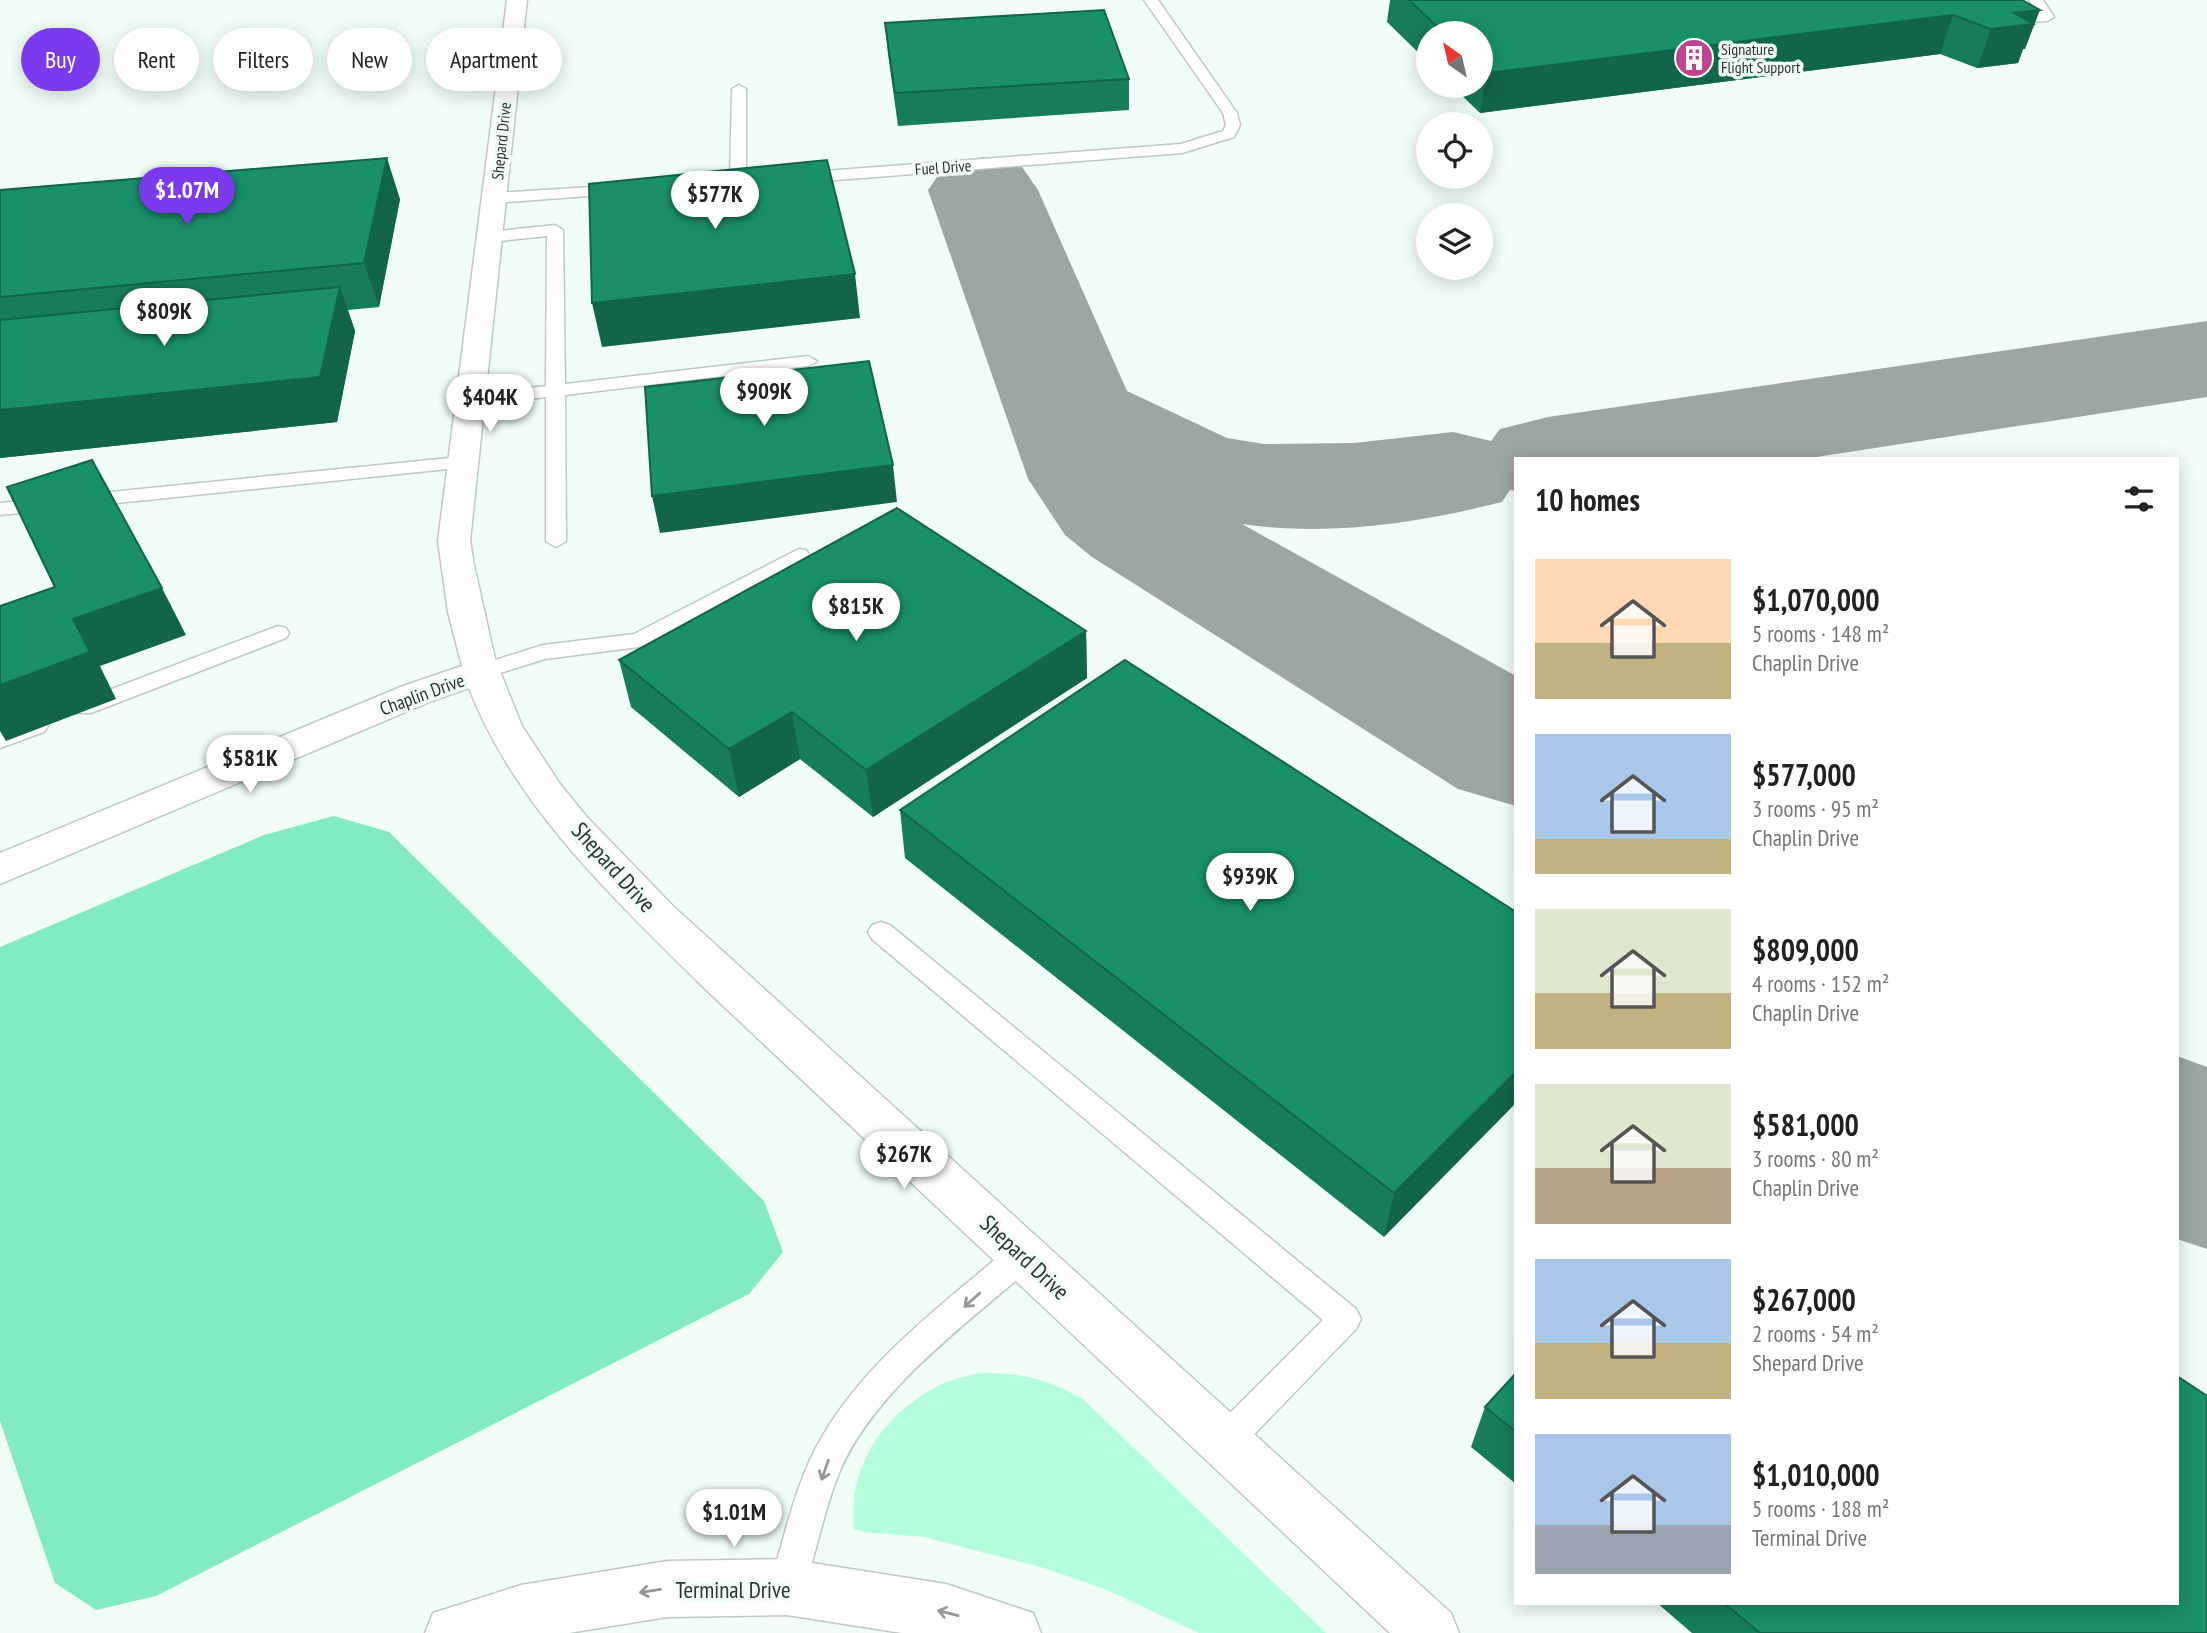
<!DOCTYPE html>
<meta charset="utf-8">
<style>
:root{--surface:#fff;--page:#f6f6f6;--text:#202124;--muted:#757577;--accent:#7c3aed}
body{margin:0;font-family:"PT Sans Narrow",sans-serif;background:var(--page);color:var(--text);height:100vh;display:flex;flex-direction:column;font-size:26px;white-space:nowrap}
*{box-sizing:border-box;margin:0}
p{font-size:23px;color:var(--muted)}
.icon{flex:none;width:38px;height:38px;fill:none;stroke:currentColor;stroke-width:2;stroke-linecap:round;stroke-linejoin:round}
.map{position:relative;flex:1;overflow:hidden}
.side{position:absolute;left:1514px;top:457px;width:665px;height:1148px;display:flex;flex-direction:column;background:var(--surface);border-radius:0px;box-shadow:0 4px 18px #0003}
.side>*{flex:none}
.banner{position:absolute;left:21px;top:28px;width:665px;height:63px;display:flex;gap:14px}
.needle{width:46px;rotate:326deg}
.fabs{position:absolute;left:1416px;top:21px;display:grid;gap:14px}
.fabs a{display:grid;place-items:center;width:77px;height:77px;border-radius:50%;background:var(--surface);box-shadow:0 4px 18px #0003;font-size:35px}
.price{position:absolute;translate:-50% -60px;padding:0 16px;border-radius:24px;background:#fff;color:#222;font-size:23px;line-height:46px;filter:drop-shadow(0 2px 4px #0008)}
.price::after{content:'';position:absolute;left:50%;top:42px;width:21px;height:16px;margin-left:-10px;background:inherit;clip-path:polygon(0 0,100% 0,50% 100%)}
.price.active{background:var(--accent);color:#fff}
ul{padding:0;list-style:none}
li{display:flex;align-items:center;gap:21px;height:175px;padding:0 21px}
li span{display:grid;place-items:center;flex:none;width:196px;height:140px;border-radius:0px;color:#555}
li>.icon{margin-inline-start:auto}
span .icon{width:84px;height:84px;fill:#fffc;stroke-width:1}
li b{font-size:30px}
h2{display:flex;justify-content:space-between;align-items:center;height:84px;padding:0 21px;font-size:30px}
.pill{padding:0 24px;border-radius:32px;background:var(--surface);box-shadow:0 4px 18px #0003;font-size:24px;line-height:63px}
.pill.active{background:var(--accent);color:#fff}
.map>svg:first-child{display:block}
.green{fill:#b4fddd}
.water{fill:#83ebc1}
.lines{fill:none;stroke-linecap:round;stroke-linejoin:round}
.taxiway{fill:#9ca7a2;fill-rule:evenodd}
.lane-casing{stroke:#bdcac4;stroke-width:3}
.street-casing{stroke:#bdcac4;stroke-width:3}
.lane{fill:#fff;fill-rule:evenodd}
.street{fill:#fff;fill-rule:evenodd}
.wall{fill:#167c5b}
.shaded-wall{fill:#12654a}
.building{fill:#1a906a;stroke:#12654a;stroke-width:2}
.oneway{stroke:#969898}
.labels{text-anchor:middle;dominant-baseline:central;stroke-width:7;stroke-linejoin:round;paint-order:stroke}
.far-poi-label{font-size:16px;fill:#2d3230;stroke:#f0fef7;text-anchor:start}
.far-street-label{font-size:16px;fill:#2d3230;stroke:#f0fef7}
.street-label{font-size:19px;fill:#2d3230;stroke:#f0fef7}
.near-street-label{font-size:23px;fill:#2d3230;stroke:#f0fef7}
</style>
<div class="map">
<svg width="2207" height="1633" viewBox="0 0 2207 1633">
<rect width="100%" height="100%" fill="#f0fef7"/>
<path class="green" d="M978 1373C1021 1373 1046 1378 1084 1400L1326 1633H1199L1105 1589 1044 1568 924 1537 864 1532 854 1529C848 1466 882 1416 936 1387 948 1380 964 1377 978 1373Z"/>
<path class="water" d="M334 816 389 832 764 1201 783 1252 749 1294 156 1596 96 1610 55 1583 0 1421V947L264 835Z"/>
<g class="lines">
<path class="taxiway" d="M983 157 1022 167 1038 190 1127 391 1227 438 1264 444 1354 443 1453 432 1491 441 1500 429 1548 417 2207 321V397L1810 458H1516V491L1510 490 1502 502C1419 523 1328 537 1242 524L1516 676V806L1458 789 1092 557 1065 535 1028 479 928 190 944 167Z
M2177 1056 2207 1067V1249L2177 1239Z"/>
<defs>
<path id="lane" d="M1144 0H1158L1237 113 1240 125 1234 137 1182 153 799 183 791 178 799 173 1181 144 1223 131 1226 125 1223 113Z
M1933 0C1950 0 1960 7 1976 11 1997 16 2018 15 2038 14L2029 0H2043L2054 17 2047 21C2012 23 1961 27 1933 0Z
M739 85 746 89V182L738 187 730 182 732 89Z
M623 185 629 187V193L494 203 486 198 494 193Z
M555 225 563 230 565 384 808 356 817 361 808 366 565 395 566 541 556 547 546 541V397L468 407 459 401 468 395 546 386 547 236 490 242 482 237 490 232Z
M460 457 467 459 470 463 467 467 0 515V503Z
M799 549 806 550 809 555 806 560 647 646 545 659 481 679 473 677 470 672 473 667 543 645 634 634Z
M278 626 286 628 289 633 286 638 91 713H75L72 708 75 703Z
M36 718 44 720 48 726 44 732 0 748V731Z
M881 922 890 925 1356 1309 1361 1319 1356 1329 1237 1452 1225 1457 1213 1452 1208 1441 1213 1430 1323 1320 872 939 868 932 872 925Z
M1023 1241 1034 1245 1038 1255 1034 1265C968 1323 875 1389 840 1471 822 1512 817 1558 799 1599L787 1605 775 1599 769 1587C785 1537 795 1482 822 1437 867 1359 945 1303 1012 1245Z"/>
<path id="street" d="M507 0H527L470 541 474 565 495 659 522 726 560 784 586 816 673 906 1451 1613 1459 1633H1390L701 985C613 897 515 807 469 688L429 702 0 884V853L403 686 462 666 448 612 438 541Z
M787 1559 946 1584 1033 1613 1041 1633H902L787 1615 667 1617 569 1633H425L433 1613 521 1585 667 1561Z"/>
</defs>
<use href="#lane" class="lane-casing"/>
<use href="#street" class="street-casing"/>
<use href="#lane" class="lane"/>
<use href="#street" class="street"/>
</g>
<path class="wall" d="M1390 0H2022L2025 49H2023L2018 63 1977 68 1940 54 1480 113 1452 86H1480V33H1428V62L1387 22Z
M885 23 1129 79V110L898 126 888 54Z
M0 190 400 199 379 307 348 310 355 331 337 422 0 458Z
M1086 631 1087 678 873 817 800 759 739 797 631 707 619 660Z
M900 810 1516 912 1384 1237 905 858Z
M1516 1373V1484L1471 1447 1485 1407Z
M1657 1603H2177L2207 1633H1692Z"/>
<path class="shaded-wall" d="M2040 10 2025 49H2023L2018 63 1977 68 1991 29 2014 13Z
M1953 15 1940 54 1480 113 1487 73Z
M387 158 400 199 379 307 364 263Z
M855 274 860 318 602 347 592 303Z
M340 287 355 331 337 422 0 458V410Z
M893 465 897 502 660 533 652 496Z
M162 588 186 635 100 666 116 699 6 741 0 731V685L73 619Z
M1086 631 1087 678 873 817 866 770Z
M792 712 800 759 739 797 729 749Z
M1516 1072V1103L1384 1237 1394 1193Z"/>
<path class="building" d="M1409 0H2022L2040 10 2014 13 2033 24 1991 29 1953 15 1487 73 1480 68V33H1444Z
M1104 10 1129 79 895 93 885 23Z
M387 158 364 263 0 297V190Z
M827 160 855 274 592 303 589 184Z
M340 287 320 377 0 410V320Z
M869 361 893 465 652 496 645 387Z
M92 460 162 588 73 619 90 652 0 685V606L55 587 7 487Z
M897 508 1086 631 866 770 792 712 729 749 619 660Z
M1125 660 1516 912V1072L1394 1193 900 810Z
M1516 1373V1432L1485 1407Z
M2177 1376 2207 1396V1633H1760L1724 1603H2177Z"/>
<defs><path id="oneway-shaft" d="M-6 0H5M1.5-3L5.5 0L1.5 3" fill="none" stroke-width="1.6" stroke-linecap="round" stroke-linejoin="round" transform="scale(1.75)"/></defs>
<g class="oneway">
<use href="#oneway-shaft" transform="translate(972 1300) rotate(138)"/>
<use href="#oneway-shaft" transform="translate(825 1470) rotate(109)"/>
<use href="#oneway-shaft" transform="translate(650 1591) rotate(171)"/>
<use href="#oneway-shaft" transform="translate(948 1613) rotate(-166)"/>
</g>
<defs>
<symbol id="building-disc" viewBox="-11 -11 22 22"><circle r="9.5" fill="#c04391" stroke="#f0fef7"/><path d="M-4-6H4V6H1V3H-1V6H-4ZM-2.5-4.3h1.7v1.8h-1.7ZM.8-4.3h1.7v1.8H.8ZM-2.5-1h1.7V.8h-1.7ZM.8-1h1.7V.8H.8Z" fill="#fff"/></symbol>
</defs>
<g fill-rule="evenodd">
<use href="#building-disc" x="1672" y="36" width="44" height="44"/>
</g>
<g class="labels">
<g class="far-poi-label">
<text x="1721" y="49">Signature<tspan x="1721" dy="18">Flight Support</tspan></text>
</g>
<g class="far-street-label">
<text transform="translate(501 141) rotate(-84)">Shepard Drive</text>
<text transform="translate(943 167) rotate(-4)">Fuel Drive</text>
</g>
<g class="street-label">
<text transform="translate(422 694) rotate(-20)">Chaplin Drive</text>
</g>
<g class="near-street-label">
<text transform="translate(614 867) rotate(48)">Shepard Drive</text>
<text transform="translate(1025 1257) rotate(43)">Shepard Drive</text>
<text x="733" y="1589">Terminal Drive</text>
</g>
</g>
</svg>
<div class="fabs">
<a><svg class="needle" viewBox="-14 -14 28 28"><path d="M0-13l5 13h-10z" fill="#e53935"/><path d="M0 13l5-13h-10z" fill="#757577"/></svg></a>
<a><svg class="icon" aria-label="locate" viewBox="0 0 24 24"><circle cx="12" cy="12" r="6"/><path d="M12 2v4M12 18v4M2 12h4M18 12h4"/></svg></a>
<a><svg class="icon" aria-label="layers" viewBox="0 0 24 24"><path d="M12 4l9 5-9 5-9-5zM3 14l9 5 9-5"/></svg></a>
</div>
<b class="price active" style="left:187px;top:227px">$1.07M</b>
<b class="price" style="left:715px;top:231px">$577K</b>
<b class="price" style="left:164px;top:348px">$809K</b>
<b class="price" style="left:764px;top:428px">$909K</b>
<b class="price" style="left:490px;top:434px">$404K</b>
<b class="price" style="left:856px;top:643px">$815K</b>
<b class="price" style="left:250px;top:795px">$581K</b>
<b class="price" style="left:1250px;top:913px">$939K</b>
<b class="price" style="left:904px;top:1191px">$267K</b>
<b class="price" style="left:734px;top:1549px">$1.01M</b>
<div class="banner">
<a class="pill active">Buy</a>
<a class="pill">Rent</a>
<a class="pill">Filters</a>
<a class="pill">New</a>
<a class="pill">Apartment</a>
</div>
<section class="side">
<h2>10 homes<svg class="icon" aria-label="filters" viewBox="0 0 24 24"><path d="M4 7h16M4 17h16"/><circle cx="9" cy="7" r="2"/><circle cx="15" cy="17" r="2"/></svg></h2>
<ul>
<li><span style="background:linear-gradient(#ffd9b3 60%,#c2b280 0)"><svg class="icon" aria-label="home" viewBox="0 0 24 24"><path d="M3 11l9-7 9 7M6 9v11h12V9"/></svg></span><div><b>$1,070,000</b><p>5 rooms · 148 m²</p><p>Chaplin Drive</p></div></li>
<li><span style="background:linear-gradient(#a9c7e8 75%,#c2b280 0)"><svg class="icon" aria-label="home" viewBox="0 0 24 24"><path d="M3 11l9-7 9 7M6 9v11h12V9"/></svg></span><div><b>$577,000</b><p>3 rooms · 95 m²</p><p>Chaplin Drive</p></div></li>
<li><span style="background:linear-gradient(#dfe7d0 60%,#c2b280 0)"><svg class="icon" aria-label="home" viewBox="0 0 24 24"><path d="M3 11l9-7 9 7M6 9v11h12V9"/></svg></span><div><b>$809,000</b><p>4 rooms · 152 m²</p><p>Chaplin Drive</p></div></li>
<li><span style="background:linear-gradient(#dfe7d0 60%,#b9a48a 0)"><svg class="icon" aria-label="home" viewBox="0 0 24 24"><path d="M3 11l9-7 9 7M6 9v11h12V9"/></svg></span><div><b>$581,000</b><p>3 rooms · 80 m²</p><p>Chaplin Drive</p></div></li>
<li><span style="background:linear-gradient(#a9c7e8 60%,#c2b280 0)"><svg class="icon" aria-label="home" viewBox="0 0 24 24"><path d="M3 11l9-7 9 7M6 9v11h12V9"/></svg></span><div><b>$267,000</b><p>2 rooms · 54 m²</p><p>Shepard Drive</p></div></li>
<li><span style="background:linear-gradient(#a9c7e8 65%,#9aa5b1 0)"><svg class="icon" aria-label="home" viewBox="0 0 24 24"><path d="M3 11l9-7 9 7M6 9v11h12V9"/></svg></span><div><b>$1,010,000</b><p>5 rooms · 188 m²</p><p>Terminal Drive</p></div></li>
</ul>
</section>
</div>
